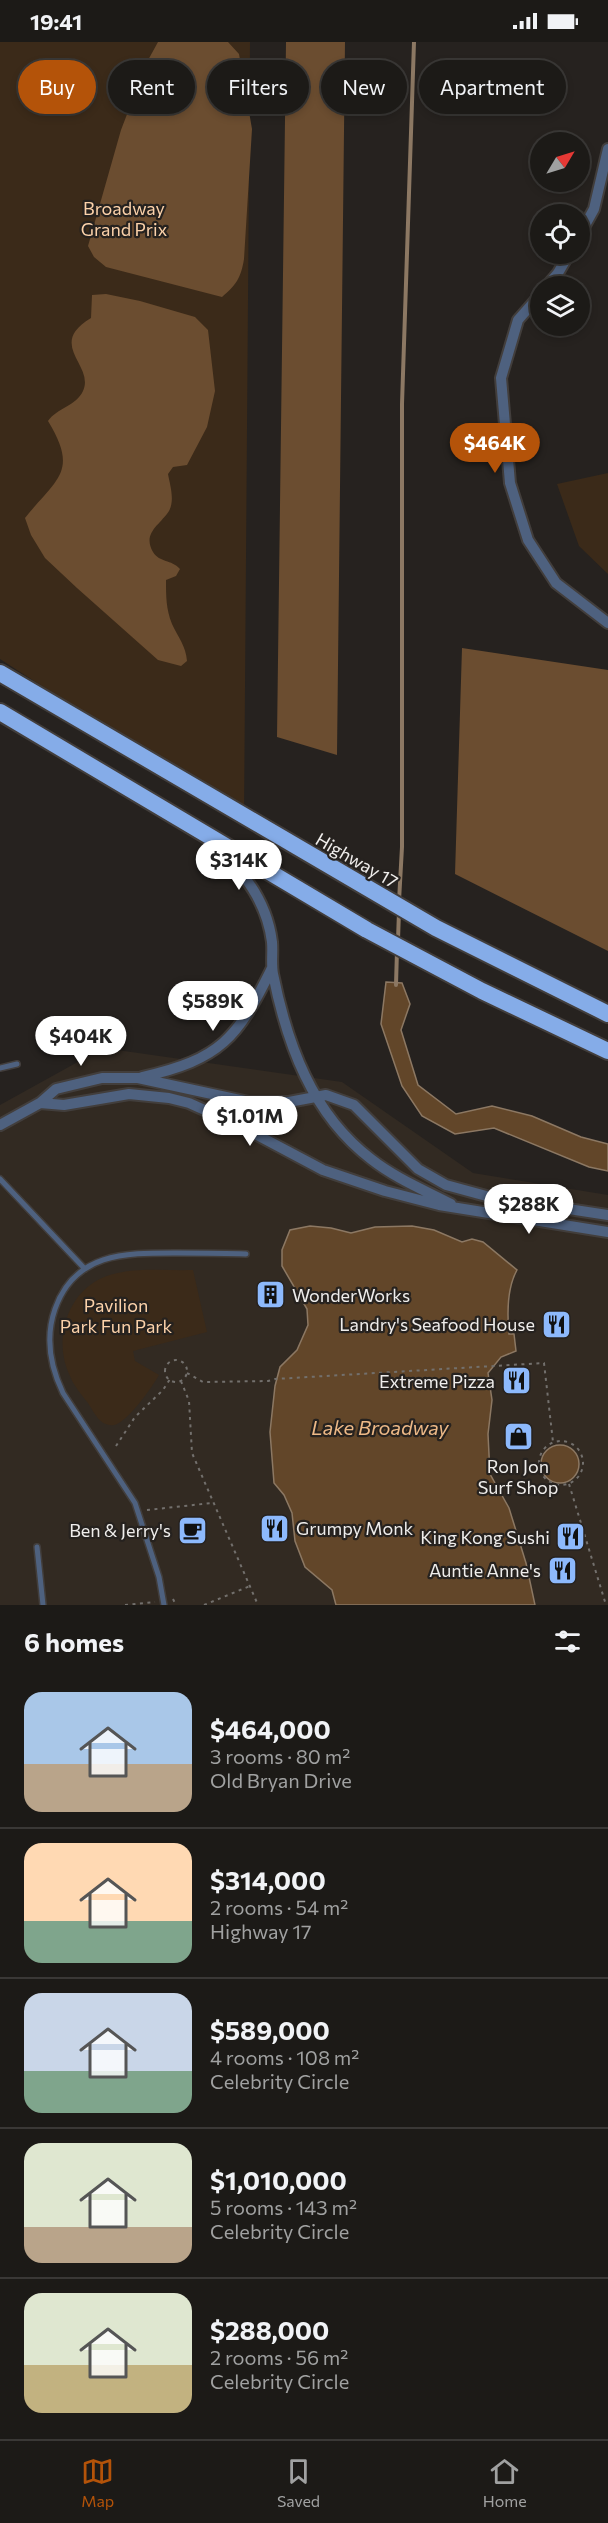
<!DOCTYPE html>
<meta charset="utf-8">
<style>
:root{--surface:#1c1a17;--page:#292724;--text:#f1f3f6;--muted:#a0a1a1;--line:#3a3836;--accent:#b45309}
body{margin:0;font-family:Commissioner,sans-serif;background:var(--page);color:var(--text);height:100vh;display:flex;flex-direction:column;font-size:22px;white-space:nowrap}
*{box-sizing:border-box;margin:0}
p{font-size:20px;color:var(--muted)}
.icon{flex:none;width:33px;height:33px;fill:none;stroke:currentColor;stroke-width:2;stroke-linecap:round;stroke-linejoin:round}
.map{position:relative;height:1563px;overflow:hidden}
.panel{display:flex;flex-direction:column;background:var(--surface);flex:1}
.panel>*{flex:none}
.hud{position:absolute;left:18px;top:18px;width:573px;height:54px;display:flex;gap:12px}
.needle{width:39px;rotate:52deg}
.controls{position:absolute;left:530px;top:90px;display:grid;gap:12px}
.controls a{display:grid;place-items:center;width:60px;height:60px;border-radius:50%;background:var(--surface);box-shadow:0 3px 9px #0003,0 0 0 2px var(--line);font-size:30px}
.price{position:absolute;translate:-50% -51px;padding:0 14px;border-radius:21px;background:#fff;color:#222;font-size:20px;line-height:39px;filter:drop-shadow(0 2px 3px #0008)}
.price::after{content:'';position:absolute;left:50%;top:36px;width:18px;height:14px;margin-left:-9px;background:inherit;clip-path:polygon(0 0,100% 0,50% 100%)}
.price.selected{background:var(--accent);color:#fff}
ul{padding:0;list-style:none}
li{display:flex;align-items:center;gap:18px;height:150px;padding:0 24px}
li+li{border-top:2px solid var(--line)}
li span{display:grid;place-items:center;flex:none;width:168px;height:120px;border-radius:18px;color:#555}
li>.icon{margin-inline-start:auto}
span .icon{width:72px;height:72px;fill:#fffc;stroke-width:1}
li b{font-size:26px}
h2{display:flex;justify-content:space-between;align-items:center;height:72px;padding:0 24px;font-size:26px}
.chip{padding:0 21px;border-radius:27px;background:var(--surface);box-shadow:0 3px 9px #0003,0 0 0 2px var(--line);font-size:21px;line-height:54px}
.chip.selected{background:var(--accent);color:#fff}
.status{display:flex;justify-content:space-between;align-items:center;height:42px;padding:0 30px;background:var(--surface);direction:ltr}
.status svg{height:16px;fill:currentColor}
.dock{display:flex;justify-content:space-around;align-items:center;height:84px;border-top:2px solid var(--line);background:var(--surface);font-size:16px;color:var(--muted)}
.dock a{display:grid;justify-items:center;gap:3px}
.dock .selected{color:var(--accent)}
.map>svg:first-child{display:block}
.built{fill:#322a22}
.green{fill:#3b2a19}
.forest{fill:#6b4d30}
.water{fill:#624629;stroke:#8c7863;stroke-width:1.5}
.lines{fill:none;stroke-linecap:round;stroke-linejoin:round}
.stream{stroke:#8c7863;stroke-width:4}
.service-casing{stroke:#423e3c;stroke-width:8}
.minor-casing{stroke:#423e3c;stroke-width:14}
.trunk-casing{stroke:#423e3c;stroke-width:20}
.path{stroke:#73706d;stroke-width:2;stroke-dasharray:3 4.5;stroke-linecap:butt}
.service{stroke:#4e617f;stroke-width:5}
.minor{stroke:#4e617f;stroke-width:10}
.trunk{stroke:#85ace8;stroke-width:16}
.labels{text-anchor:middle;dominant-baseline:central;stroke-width:4.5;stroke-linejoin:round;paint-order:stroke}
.park-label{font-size:18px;fill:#fcd2aa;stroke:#26221f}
.street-label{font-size:18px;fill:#efedeb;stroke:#26221f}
.poi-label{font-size:18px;fill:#efedeb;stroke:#26221f;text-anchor:end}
.water-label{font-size:20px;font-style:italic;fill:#edb987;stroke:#26221f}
</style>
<div class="status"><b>19:41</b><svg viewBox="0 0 49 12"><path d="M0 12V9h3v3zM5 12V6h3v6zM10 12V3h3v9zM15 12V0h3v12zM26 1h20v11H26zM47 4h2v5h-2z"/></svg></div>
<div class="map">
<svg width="608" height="1563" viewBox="0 0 608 1563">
<rect width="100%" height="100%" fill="#26221f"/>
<path class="built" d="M103 1006 342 1040 473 1131 608 1153V1563H0V1063Z"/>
<path class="green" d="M0 0H250L244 775 0 617Z
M608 431V532L579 504 557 442Z
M193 1228 207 1290 133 1309 135 1319 159 1333C153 1344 127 1381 114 1383 100 1385 94 1370 88 1361 81 1352 74 1344 70 1334 53 1300 66 1252 102 1236 129 1224 164 1229 193 1228Z"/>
<path class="forest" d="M158 0H228L239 12 252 87 244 217C241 236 236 243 222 255L106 225 94 215 88 204 121 88 147 20Z
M286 0H345L337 713 277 695Z
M106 252 140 259 195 275 208 288 215 349 207 385 187 423 173 425 168 432C170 443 175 458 169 469 160 483 142 491 153 510 160 521 171 517 180 527L176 534 166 538C166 554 166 567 172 582 178 595 186 604 187 619L181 624 158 618 77 546 45 516 31 493 25 476C57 436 79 430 48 379 57 366 76 364 83 349 95 323 46 303 91 276L92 253Z
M462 606 608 628V909L455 832Z"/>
<path class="water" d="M386 940 402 941 410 962 401 988 418 1043 456 1072 492 1064 532 1074 581 1095 608 1102V1129L589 1125 494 1086 455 1092 422 1074 402 1044 381 982Z
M310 1184 331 1186 351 1191 375 1185 412 1184 434 1188 462 1200 472 1197 483 1200 517 1228C507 1246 507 1271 509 1292H514L516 1309 501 1315 488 1331 492 1358 488 1392 490 1432 509 1466 526 1521 535 1563H336L332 1548 305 1525 295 1499 292 1471 284 1453 274 1441 270 1390 275 1344 280 1325 297 1308 308 1283 307 1267 282 1224V1208L290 1188Z
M541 1422a19 19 0 1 1 38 0a19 19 0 1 1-38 0Z"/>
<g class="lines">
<path class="stream" d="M399 859 402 805V362L414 0
M398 898 399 869
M396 943 397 908"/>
<defs>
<path id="service" d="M0 1026 17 1022
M0 1137 85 1227
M37 1505 43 1563
M164 1563 159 1535 135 1461 63 1351C50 1324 45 1296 55 1267 75 1210 126 1211 177 1211 200 1211 223 1211 246 1212"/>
<path id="minor" d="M579 194 594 167 608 107
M547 244 558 231 569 212
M540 253 518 278 501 336 510 441 528 498 556 541 608 581
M215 805C245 830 267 860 272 900 273 911 271 921 273 932 287 1002 312 1072 371 1117 395 1136 424 1148 451 1162
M142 1035C221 1017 237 997 272 926
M40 1061 64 1063 129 1052 169 1056 189 1061 240 1084 323 1128 385 1149 439 1163 608 1190
M0 1083 40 1061 56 1047 102 1036H138L249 1060H289L326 1053 354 1063 418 1127 446 1143 490 1155 608 1173"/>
<path id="trunk" d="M0 631 436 886 608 972
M0 670 367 888 482 949 608 1009"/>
</defs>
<use href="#service" class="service-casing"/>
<use href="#minor" class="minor-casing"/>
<use href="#trunk" class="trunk-casing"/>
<path class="path" d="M165 1329a11 11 0 1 1 22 0a11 11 0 1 1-22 0Z
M187 1331 203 1340 268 1339 275 1337 544 1321 553 1400
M181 1339 189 1359 192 1411 258 1563
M539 1421a22 22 0 1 1 44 0a22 22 0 1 1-44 0Z
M116 1404 135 1375 163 1348 170 1337
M569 1442 606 1563
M147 1468 212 1461
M173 1557 176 1563
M125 1563 155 1560
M204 1563 250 1544"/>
<use href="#service" class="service"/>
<use href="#minor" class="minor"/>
<use href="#trunk" class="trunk"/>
</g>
<defs>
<symbol id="building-square" viewBox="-11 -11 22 22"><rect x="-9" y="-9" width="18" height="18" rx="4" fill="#8db9fc" stroke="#26221f"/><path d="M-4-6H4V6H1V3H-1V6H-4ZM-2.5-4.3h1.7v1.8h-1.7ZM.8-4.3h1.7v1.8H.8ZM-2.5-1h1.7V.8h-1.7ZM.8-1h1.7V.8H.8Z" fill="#111"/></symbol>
<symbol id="restaurant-square" viewBox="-11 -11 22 22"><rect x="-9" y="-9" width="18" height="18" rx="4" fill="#8db9fc" stroke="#26221f"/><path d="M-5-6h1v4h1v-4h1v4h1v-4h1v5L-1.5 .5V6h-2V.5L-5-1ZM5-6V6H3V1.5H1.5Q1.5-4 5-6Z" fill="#111"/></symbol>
<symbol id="shop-square" viewBox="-11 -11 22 22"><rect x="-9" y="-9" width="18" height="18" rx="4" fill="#8db9fc" stroke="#26221f"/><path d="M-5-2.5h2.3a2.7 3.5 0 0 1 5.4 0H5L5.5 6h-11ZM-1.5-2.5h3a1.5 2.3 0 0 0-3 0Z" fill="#111"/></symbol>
<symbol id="cafe-square" viewBox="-11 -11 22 22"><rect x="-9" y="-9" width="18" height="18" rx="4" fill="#8db9fc" stroke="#26221f"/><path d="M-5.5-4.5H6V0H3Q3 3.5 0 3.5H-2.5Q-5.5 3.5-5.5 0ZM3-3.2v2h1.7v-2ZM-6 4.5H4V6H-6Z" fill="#111"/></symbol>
</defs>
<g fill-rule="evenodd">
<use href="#building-square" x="254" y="1236" width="33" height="33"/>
<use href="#restaurant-square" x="540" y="1266" width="33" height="33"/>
<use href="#restaurant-square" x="500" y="1322" width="33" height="33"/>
<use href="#shop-square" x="502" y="1378" width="33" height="33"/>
<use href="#restaurant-square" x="258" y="1470" width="33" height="33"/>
<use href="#cafe-square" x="176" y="1472" width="33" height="33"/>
<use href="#restaurant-square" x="554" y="1478" width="33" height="33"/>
<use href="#restaurant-square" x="546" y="1512" width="33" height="33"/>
</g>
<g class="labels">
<g class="park-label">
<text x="124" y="166">Broadway<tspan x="124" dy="21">Grand Prix</tspan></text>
<text x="116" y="1263">Pavilion<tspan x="116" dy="21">Park Fun Park</tspan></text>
</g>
<g class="street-label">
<text transform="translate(357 818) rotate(30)">Highway 17</text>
</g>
<g class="poi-label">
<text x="292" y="1253" text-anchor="start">WonderWorks</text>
<text x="535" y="1282">Landry's Seafood House</text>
<text x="495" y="1339">Extreme Pizza</text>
<text x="518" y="1424" text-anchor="middle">Ron Jon<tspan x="518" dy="21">Surf Shop</tspan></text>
<text x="296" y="1486" text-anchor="start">Grumpy Monk</text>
<text x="171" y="1488">Ben &amp; Jerry's</text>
<text x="550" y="1495">King Kong Sushi</text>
<text x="541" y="1528">Auntie Anne's</text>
</g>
<g class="water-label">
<text x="380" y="1385">Lake Broadway</text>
</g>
</g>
</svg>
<div class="controls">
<a><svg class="needle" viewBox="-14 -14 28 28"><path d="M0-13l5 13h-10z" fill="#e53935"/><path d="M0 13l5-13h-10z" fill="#a0a1a1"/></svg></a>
<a><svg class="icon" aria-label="locate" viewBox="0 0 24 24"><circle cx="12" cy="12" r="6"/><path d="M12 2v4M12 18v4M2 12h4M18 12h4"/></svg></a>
<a><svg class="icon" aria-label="layers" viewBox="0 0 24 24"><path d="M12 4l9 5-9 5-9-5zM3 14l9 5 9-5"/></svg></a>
</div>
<b class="price selected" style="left:495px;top:432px">$464K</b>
<b class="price" style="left:239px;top:849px">$314K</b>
<b class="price" style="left:213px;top:990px">$589K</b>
<b class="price" style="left:81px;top:1025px">$404K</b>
<b class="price" style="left:250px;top:1105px">$1.01M</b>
<b class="price" style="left:529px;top:1193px">$288K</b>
<div class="hud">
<a class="chip selected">Buy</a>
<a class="chip">Rent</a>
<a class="chip">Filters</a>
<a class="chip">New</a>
<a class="chip">Apartment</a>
</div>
</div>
<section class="panel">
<h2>6 homes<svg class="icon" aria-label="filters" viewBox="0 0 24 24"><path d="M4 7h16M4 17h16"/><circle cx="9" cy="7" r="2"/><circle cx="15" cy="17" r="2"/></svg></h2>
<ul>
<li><span style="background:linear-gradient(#a9c7e8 60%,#b9a48a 0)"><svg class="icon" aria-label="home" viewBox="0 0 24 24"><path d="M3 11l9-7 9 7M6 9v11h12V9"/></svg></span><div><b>$464,000</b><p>3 rooms · 80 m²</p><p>Old Bryan Drive</p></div></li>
<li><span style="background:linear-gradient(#ffd9b3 65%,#7fa58c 0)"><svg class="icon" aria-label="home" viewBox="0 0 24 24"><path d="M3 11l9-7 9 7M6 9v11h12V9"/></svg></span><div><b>$314,000</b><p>2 rooms · 54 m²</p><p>Highway 17</p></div></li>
<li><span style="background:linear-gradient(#c9d6e8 65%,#7fa58c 0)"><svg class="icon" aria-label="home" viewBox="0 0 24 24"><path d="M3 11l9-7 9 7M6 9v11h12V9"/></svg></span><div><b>$589,000</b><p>4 rooms · 108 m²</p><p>Celebrity Circle</p></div></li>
<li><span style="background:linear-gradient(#dfe7d0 70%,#b9a48a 0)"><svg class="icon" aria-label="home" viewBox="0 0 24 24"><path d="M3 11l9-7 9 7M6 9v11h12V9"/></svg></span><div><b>$1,010,000</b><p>5 rooms · 143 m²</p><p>Celebrity Circle</p></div></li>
<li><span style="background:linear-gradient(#dfe7d0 60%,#c2b280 0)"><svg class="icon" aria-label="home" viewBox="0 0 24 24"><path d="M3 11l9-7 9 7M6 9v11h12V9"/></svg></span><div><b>$288,000</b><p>2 rooms · 56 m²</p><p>Celebrity Circle</p></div></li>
</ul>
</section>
<nav class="dock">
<a class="selected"><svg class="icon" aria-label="map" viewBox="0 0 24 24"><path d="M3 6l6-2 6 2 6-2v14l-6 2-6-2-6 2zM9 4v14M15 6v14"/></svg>Map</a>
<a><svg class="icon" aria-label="saved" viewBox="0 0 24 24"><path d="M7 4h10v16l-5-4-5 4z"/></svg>Saved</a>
<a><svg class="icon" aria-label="home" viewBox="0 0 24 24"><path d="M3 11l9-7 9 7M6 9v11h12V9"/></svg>Home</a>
</nav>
